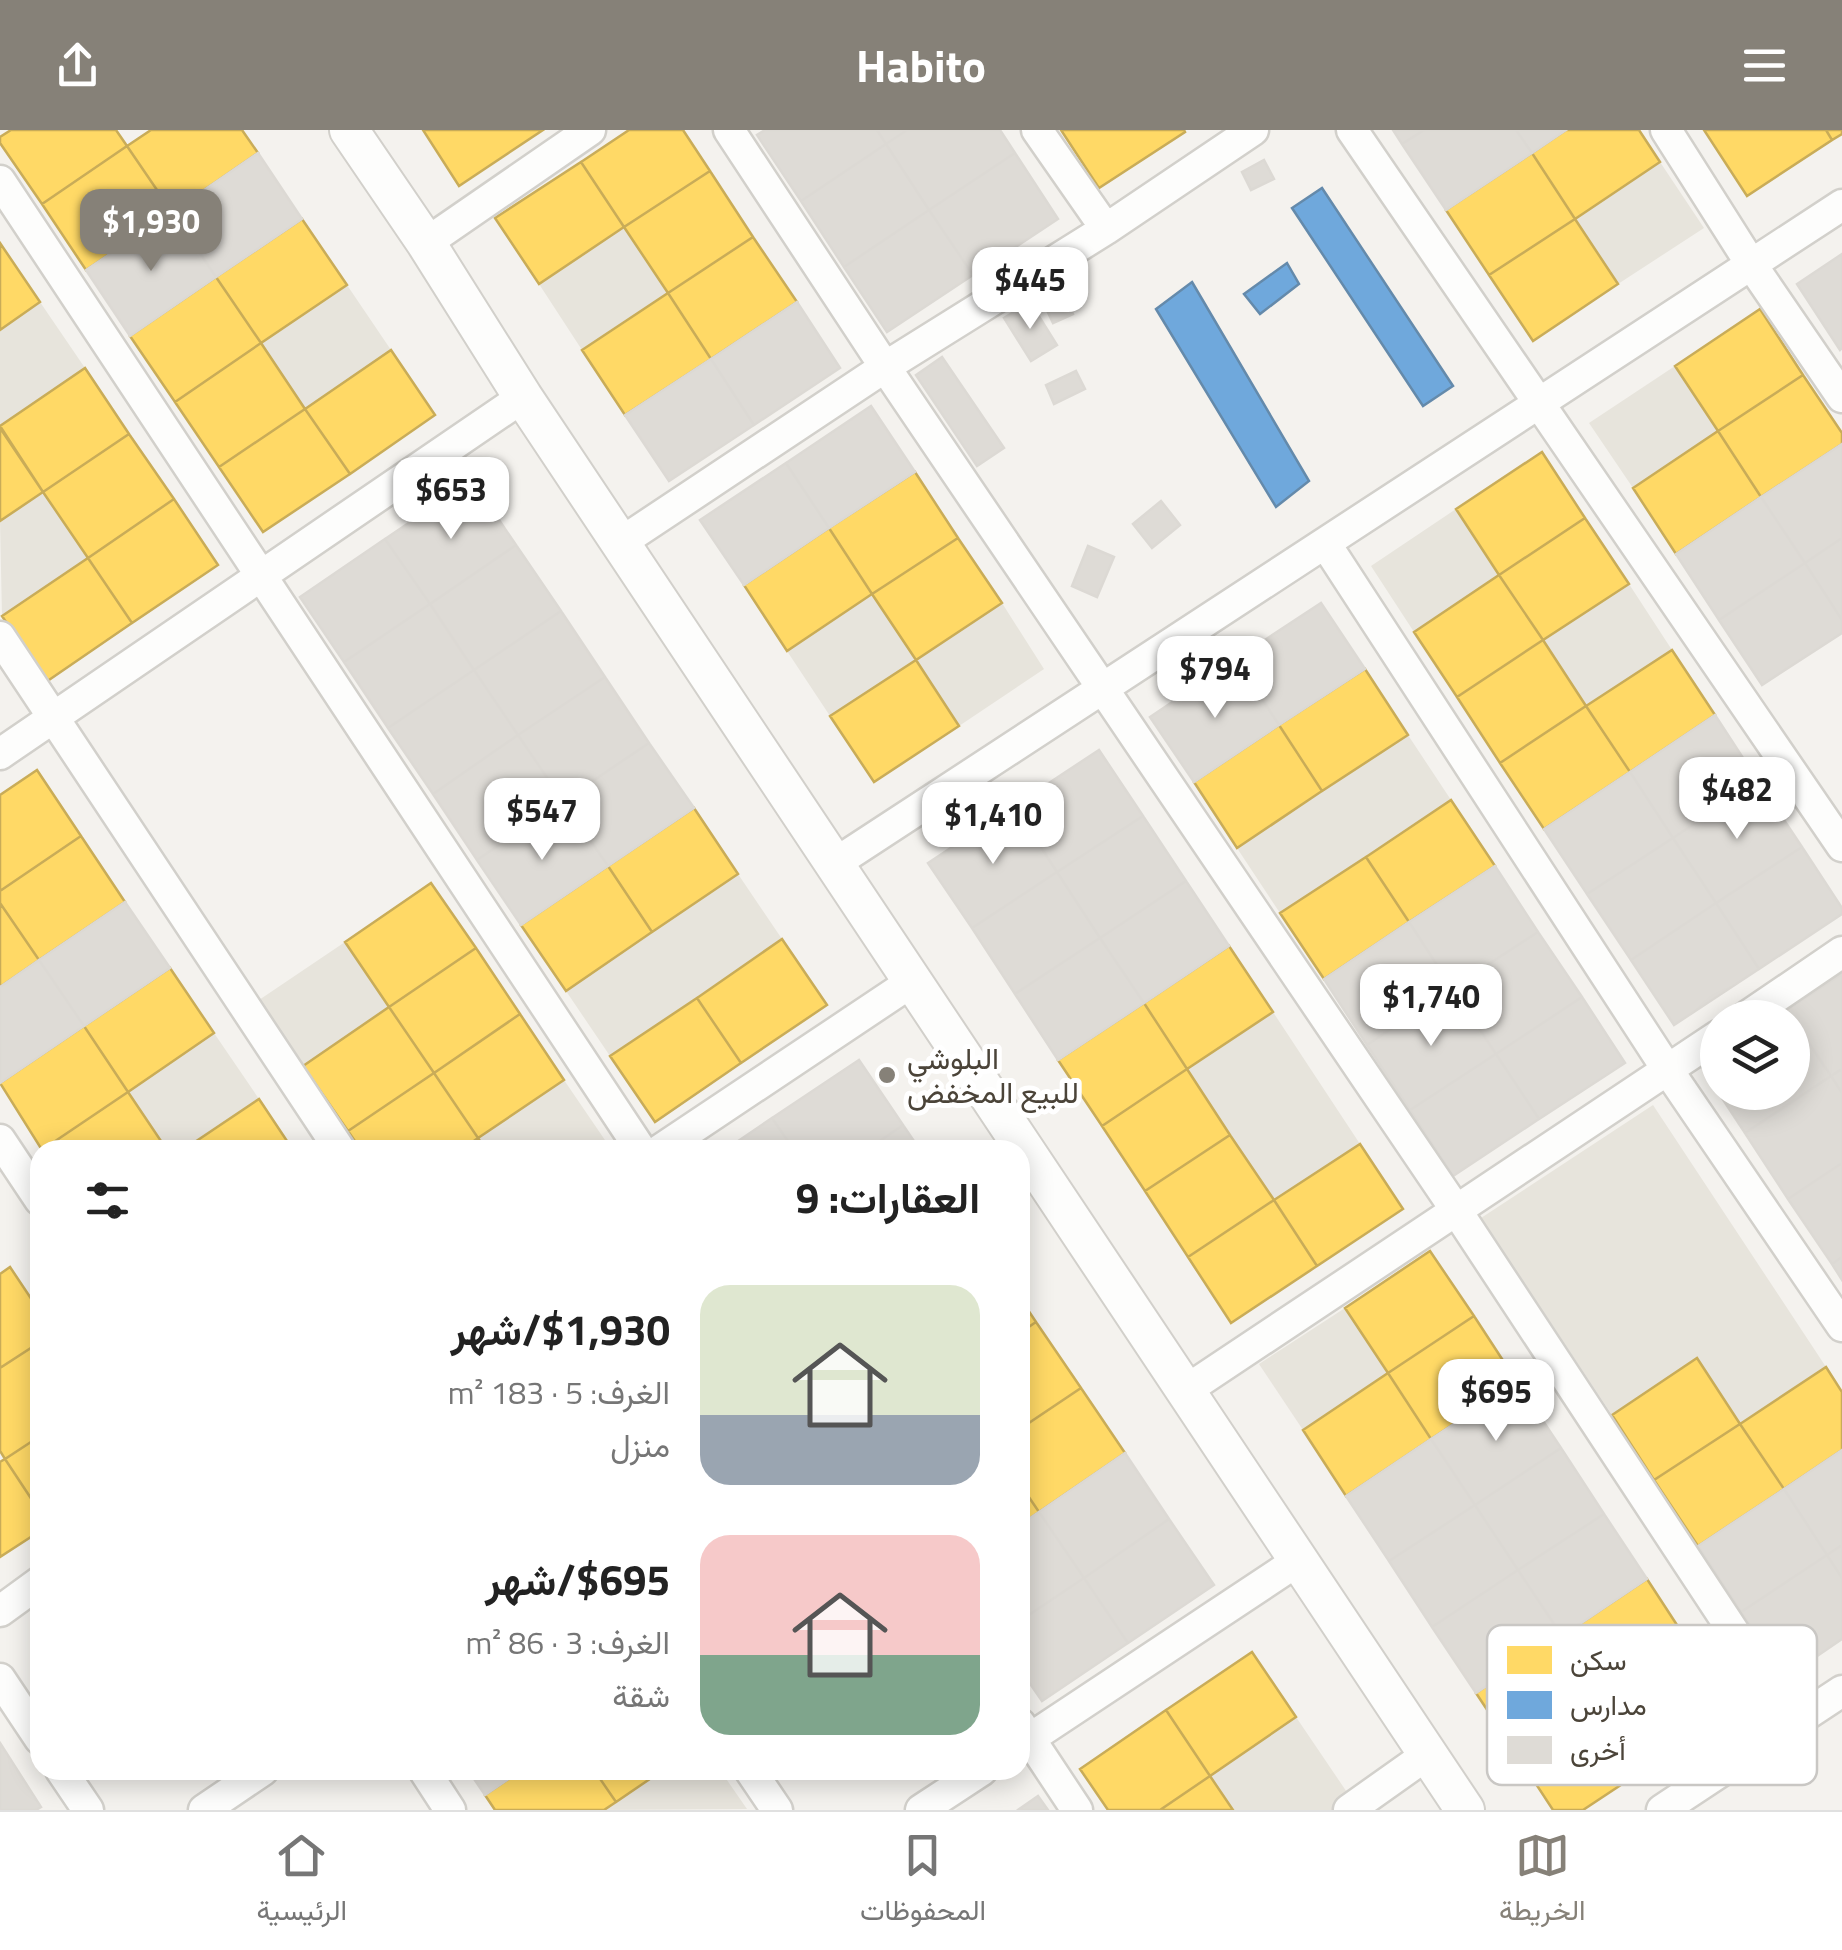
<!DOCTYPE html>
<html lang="ar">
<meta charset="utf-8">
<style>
:root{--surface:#fff;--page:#f6f6f6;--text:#222;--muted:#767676;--line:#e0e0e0;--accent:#868178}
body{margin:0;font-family:"Titillium Web",Vazirmatn,sans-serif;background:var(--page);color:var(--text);direction:rtl;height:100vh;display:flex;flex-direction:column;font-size:38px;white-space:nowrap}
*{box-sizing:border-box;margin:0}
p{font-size:32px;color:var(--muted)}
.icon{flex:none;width:55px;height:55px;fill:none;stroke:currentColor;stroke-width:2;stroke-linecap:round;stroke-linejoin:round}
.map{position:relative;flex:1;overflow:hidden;direction:ltr}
.details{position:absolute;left:30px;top:1010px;width:1000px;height:640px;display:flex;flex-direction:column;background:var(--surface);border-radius:30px;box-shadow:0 5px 25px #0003;direction:rtl}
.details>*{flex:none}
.fabs{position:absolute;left:1700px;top:870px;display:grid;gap:20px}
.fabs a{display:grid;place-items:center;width:110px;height:110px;border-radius:50%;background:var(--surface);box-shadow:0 5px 25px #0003;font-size:50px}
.price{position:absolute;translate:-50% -85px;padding:0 22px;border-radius:20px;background:#fff;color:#222;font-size:32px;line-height:65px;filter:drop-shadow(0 2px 5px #0008)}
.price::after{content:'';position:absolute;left:50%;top:60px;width:30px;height:22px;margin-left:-15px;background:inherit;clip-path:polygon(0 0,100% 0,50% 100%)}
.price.current{background:var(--accent);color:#fff}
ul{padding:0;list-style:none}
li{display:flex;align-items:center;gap:30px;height:250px;padding:0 50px}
li span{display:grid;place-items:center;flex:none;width:280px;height:200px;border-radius:30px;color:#555}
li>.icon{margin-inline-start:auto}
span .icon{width:120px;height:120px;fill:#fffc;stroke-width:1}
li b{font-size:42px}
h2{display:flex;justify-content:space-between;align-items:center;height:120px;padding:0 50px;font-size:42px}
header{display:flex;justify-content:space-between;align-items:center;height:130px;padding:0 50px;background:var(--accent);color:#fff;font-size:45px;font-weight:700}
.dock{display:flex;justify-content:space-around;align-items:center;height:140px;border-top:2px solid var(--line);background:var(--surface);font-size:28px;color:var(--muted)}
.dock a{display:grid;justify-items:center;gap:5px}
.dock .current{color:var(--accent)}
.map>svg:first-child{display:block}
.residential{fill:#e7e4dc}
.homes{fill:#ffd966;stroke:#c9ac58;stroke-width:2.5}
.schools{fill:#6fa8dc;stroke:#648aab;stroke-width:2.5}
.building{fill:#dedbd6;stroke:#dcd9d4;stroke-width:2.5}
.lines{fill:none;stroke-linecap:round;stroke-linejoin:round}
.minor-casing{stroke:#d2d0cb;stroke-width:35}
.tertiary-casing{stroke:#d2d0cb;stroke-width:42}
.minor{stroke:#fdfdfc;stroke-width:30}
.tertiary{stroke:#fdfdfc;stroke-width:38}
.poi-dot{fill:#868178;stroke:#fff;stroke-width:4}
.labels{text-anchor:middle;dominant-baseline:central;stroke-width:10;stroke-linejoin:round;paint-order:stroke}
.poi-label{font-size:30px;fill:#4b4439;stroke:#fff;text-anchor:start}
.key{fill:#fff;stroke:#c9c7c4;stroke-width:2.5}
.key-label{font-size:28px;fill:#4b4439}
</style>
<header><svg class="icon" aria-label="menu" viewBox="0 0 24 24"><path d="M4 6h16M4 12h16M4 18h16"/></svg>Habito<svg class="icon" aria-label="share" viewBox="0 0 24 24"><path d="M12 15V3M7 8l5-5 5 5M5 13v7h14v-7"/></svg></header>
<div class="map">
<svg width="1842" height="1680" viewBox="0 0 1842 1680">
<rect width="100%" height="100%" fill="#f4f2ee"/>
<path class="residential" d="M1660 32 1704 98 1618 154 1575 89Z
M624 97 668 163 582 220 539 154Z
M347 155 391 220 305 279 261 213Z
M40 172 85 238 0 296V200Z
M1675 236 1718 301 1633 358 1589 293Z
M43 362 88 428 2 486 0 391Z
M1456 379 1499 445 1414 502 1371 436Z
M1629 454 1672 520 1586 576 1543 510Z
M872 464 916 530 1002 473 1044 539 959 596 916 530 830 586 787 521Z
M1408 605 1451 670 1280 783 1237 718Z
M738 744 782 809 610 926 566 861Z
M345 812 389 877 303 936 259 870Z
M1273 882 1360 1014 1274 1070 1187 939Z
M214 903 259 969 183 1020H167L128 962Z
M564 950 609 1016 602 1020H486L478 1008Z
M1653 975 1826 1237 1740 1294 1696 1228 1612 1285 1481 1088Z
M1345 1178 1388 1243 1303 1300 1259 1234Z
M1296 1587 1359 1680H1233L1210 1646Z
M663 1640H720L747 1679 604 1680Z"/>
<path class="homes" d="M11 0H116L127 16 42 74 0 13V7Z
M151 0H242L258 23 172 82 127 16Z
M423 0H543L459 56Z
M629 0H683L710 41 624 97 581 32Z
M1061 0H1184L1185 2 1099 58Z
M1566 0H1639L1660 32 1575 89 1532 23Z
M1704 0H1826L1832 10 1747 66Z
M1826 0H1842V4L1832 10Z
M127 16 172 82 86 140 42 74Z
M1532 23 1575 89 1489 145 1446 80Z
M581 32 624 97 539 154 495 88Z
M710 41 753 107 668 163 624 97Z
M302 89 347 155 261 213 216 147Z
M1575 89 1618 154 1533 211 1489 145Z
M753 107 797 172 711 229 668 163Z
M0 113 40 172 0 200Z
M216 147 261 213 175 272 130 206Z
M668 163 711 229 625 285 582 220Z
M1760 179 1803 245 1718 301 1675 236Z
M261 213 305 279 219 337 175 272Z
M391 220 435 285 350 344 305 279Z
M85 238 129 304 43 362 0 296Z
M1803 245 1842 303V314L1761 367 1718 301Z
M305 279 350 344 263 402 219 337Z
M0 298 43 362 0 391Z
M1718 301 1761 367 1676 424 1633 358Z
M129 304 174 369 88 428 43 362Z
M1542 322 1585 388 1499 445 1456 379Z
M915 342 958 408 872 464 829 398Z
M174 369 218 435 132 493 88 428Z
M1585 388 1629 454 1543 510 1499 445Z
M829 398 872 464 787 521 744 455Z
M958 408 1002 473 916 530 872 464Z
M88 428 132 493 46 552 2 486Z
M1499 445 1543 510 1457 567 1414 502Z
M1543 510 1586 576 1500 633 1457 567Z
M1672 520 1715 585 1630 642 1586 576Z
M916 530 959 596 874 652 830 586Z
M1365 539 1408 605 1322 661 1279 595Z
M1586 576 1630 642 1544 699 1500 633Z
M1279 595 1322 661 1237 718 1194 652Z
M37 640 81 706 0 761V665Z
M1451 670 1495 736 1409 792 1366 727Z
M694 678 738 744 652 802 608 736Z
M81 706 125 772 39 830 0 773V761Z
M1366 727 1409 792 1324 849 1280 783Z
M608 736 652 802 566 861 521 795Z
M431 753 476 818 389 877 345 812Z
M0 773 39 830 0 857Z
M782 809 827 875 741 933 697 868Z
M1229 816 1273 882 1187 939 1144 873Z
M476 818 520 884 434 943 389 877Z
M170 838 214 903 128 962 84 896Z
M697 868 741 933 655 992 610 926Z
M1144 873 1187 939 1102 996 1058 930Z
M389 877 434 943 348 1001 303 936Z
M520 884 564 950 478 1008 434 943Z
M84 896 128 962 42 1020 0 953Z
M1187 939 1230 1005 1145 1061 1102 996Z
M434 943 478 1008 461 1020H361L348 1001Z
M128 962 167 1020H42Z
M259 969 293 1020H183Z
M1230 1005 1274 1070 1188 1127 1145 1061Z
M478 1008 486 1020H461Z
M1360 1014 1403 1079 1317 1136 1274 1070Z
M1274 1070 1317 1136 1231 1193 1188 1127Z
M1430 1121 1474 1186 1388 1243 1345 1178Z
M10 1137 40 1182V1212L0 1238V1144Z
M1020 1168 1036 1192 1020 1203Z
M1474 1186 1517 1252 1431 1309 1388 1243Z
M1036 1192 1081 1258 1020 1299V1203Z
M40 1212V1306L5 1329 0 1321V1238Z
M1697 1228 1740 1294 1654 1350 1612 1285Z
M1826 1237 1842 1262V1320L1784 1359 1740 1294Z
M1388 1243 1431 1309 1346 1366 1303 1300Z
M1081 1258 1125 1323 1039 1382 1020 1354V1299Z
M1740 1294 1784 1359 1698 1416 1654 1350Z
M40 1306V1382L5 1329Z
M5 1329 40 1382V1401L0 1427V1332Z
M1020 1354 1039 1382 1020 1395Z
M1647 1449 1690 1515 1605 1571 1562 1506Z
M1562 1506 1605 1571 1519 1628 1476 1563Z
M1252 1522 1296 1587 1210 1646 1166 1580Z
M1605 1571 1648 1637 1583 1680H1553L1519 1628Z
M1166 1580 1210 1646 1160 1680H1108L1080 1639Z
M522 1640H594L616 1672 604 1680H495L485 1665Z
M594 1640H663L616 1672Z
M1210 1646 1233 1680H1160Z"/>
<path class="schools" d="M1322 58 1453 256 1423 276 1292 78Z
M1287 133 1299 154 1260 184 1244 164Z
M1192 152 1309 351 1276 377 1156 179Z"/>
<path class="building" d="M765 0H877L886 14 801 71 757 5Z
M877 0H907L886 14Z
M907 0H1000L1015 23 929 80 886 14Z
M1393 0H1424L1402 14Z
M1424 0H1516L1532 23 1446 80 1402 14Z
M1516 0H1566L1532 23Z
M886 14 929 80 844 137 801 71Z
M258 23 302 89 216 147 172 82Z
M1015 23 1058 89 973 145 929 80Z
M1264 30 1274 49 1251 60 1242 42Z
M929 80 973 145 887 202 844 137Z
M172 82 216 147 130 206 86 140Z
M1842 124V218L1840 220 1797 154Z
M1059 152 1073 184 1053 193 1038 161Z
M797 172 840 238 754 295 711 229Z
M1030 172 1057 215 1031 231 1004 188Z
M942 227 1004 318 977 336 916 245Z
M711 229 754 295 669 351 625 285Z
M1076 241 1085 259 1054 274 1046 255Z
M871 276 915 342 829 398 786 333Z
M1842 314V408L1805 433 1761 367Z
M786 333 829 398 744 455 700 390Z
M472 350 516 415 430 474 385 409Z
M1761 367 1805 433 1719 490 1676 424Z
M1161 371 1180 395 1152 418 1133 394Z
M1842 408V490L1805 433Z
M385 409 430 474 344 532 300 467Z
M516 415 561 481 474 540 430 474Z
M1088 416 1114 427 1097 467 1072 456Z
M1805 433 1842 490V503L1762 555 1719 490Z
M1321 473 1365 539 1279 595 1236 529Z
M430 474 474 540 388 598 344 532Z
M561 481 605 547 518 605 474 540Z
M1236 529 1279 595 1194 652 1150 587Z
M474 540 518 605 433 664 388 598Z
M605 547 649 613 563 671 518 605Z
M1715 585 1758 651 1673 708 1630 642Z
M518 605 563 671 477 730 433 664Z
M649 613 694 678 608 736 563 671Z
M1099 620 1143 686 1057 742 1014 676Z
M1630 642 1673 708 1587 764 1544 699Z
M1758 651 1802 717 1716 773 1673 708Z
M563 671 608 736 521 795 477 730Z
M1014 676 1057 742 972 798 928 733Z
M1143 686 1186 751 1100 808 1057 742Z
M1673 708 1716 773 1631 830 1587 764Z
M1802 717 1842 778V784L1759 839 1716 773Z
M1495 736 1538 802 1452 858 1409 792Z
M1057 742 1100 808 1015 864 972 798Z
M1186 751 1229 816 1144 873 1100 808Z
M125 772 170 838 84 896 39 830Z
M1716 773 1759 839 1674 895 1631 830Z
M1409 792 1452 858 1367 915 1324 849Z
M1538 802 1582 867 1496 924 1452 858Z
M1100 808 1144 873 1058 930 1015 864Z
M39 830 84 896 0 953V857Z
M1842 844V939L1831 946 1787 880Z
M1452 858 1496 924 1410 980 1367 915Z
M1582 867 1625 933 1539 989 1496 924Z
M1792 889 1831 946 1745 1003 1718 962H1792Z
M1496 924 1539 989 1453 1046 1410 980Z
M1718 926V961L1702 937Z
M859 930 903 995 867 1020H794L772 988Z
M1842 939V963L1831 946Z
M1831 946 1842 963V1033L1788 1069 1745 1003Z
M772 988 794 1020H725Z
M903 995 920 1020H867Z
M1842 1033V1127L1832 1134 1788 1069Z
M1842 1127V1150L1832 1134Z
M1517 1252 1561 1318 1475 1375 1431 1309Z
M1431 1309 1475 1375 1389 1431 1346 1366Z
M1561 1318 1604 1384 1518 1440 1475 1375Z
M1842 1320V1415L1827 1425 1784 1359Z
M1125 1323 1169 1389 1084 1448 1039 1382Z
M1784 1359 1827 1425 1741 1482 1698 1416Z
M1475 1375 1518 1440 1432 1497 1389 1431Z
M1039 1382 1084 1448 1020 1491V1395Z
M1604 1384 1647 1449 1562 1506 1518 1440Z
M1169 1389 1214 1455 1128 1513 1084 1448Z
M1842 1415V1448L1827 1425Z
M1827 1425 1842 1448V1509L1785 1548 1741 1482Z
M1518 1440 1562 1506 1476 1563 1432 1497Z
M1084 1448 1128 1513 1042 1571 1020 1539V1491Z
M0 1613 41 1677 36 1680H0Z
M468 1640H522L485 1665Z
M1038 1666 1048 1680H1018Z"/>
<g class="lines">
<defs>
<path id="minor" d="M729 0 885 237 1456 1080 1793 1592
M1037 0 1106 99
M1352 0 1842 716
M1666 0 1751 134 1842 267
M0 51 641 1020
M426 113 590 0
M620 413 885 237 1106 99 1253 0
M1325 413 1667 939 1842 1196
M0 507 340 1020
M0 624 523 267
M834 734 1842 75
M1745 888 1842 822
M0 1010 40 1070
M660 1020 913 851
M1185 1261 1718 906
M0 1481 40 1452
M0 1549 40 1609
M1020 1594 1077 1680
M1020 1615 1299 1430
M61 1640 88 1680
M424 1640 450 1680
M750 1640 777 1680
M204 1680 263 1640
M921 1680 982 1640
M1349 1680 1428 1624
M1662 1680 1842 1561"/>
<path id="tertiary" d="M349 0 426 113 523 267 1465 1680"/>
</defs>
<use href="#minor" class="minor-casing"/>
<use href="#tertiary" class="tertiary-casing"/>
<use href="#minor" class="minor"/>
<use href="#tertiary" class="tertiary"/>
</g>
<circle class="poi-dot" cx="887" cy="945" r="10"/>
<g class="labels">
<g class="poi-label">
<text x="907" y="928">البلوشي<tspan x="907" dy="34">للبيع المخفض</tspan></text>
</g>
</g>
<rect x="1487" y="1495" width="330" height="160" rx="15" class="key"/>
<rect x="1507" y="1516" width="45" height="28" fill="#ffd966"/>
<rect x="1507" y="1561" width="45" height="28" fill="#6fa8dc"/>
<rect x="1507" y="1606" width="45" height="28" fill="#dedbd6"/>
<g class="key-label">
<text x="1570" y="1540">سكن</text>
<text x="1570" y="1585">مدارس</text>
<text x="1570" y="1630">أخرى</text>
</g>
</svg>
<div class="fabs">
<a><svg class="icon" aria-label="layers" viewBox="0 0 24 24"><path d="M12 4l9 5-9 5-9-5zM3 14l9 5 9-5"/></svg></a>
</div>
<b class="price current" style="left:151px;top:144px">$1,930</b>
<b class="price" style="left:1030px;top:202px">$445</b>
<b class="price" style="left:451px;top:412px">$653</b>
<b class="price" style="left:1215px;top:591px">$794</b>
<b class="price" style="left:1737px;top:712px">$482</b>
<b class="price" style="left:542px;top:733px">$547</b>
<b class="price" style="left:993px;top:737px">$1,410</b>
<b class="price" style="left:1431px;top:919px">$1,740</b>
<b class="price" style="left:1496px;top:1314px">$695</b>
<section class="details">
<h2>العقارات: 9<svg class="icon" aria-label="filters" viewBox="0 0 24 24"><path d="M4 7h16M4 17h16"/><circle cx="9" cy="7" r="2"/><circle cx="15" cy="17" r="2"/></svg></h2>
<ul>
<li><span style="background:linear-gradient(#dfe7d0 65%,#9aa5b1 0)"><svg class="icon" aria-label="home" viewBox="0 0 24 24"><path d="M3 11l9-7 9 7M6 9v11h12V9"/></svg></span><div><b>$1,930/شهر</b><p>الغرف: 5 · 183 m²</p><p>منزل</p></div></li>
<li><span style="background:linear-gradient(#f6c9c9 60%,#7fa58c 0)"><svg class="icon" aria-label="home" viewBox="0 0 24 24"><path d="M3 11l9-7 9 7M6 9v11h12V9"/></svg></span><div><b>$695/شهر</b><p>الغرف: 3 · 86 m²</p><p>شقة</p></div></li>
</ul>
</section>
</div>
<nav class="dock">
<a class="current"><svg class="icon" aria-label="map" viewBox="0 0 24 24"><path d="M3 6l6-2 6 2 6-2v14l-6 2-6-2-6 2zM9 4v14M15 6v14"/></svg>الخريطة</a>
<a><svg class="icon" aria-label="saved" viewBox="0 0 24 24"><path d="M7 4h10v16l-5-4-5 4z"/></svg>المحفوظات</a>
<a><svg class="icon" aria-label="home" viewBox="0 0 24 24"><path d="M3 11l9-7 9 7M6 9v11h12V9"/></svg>الرئيسية</a>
</nav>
